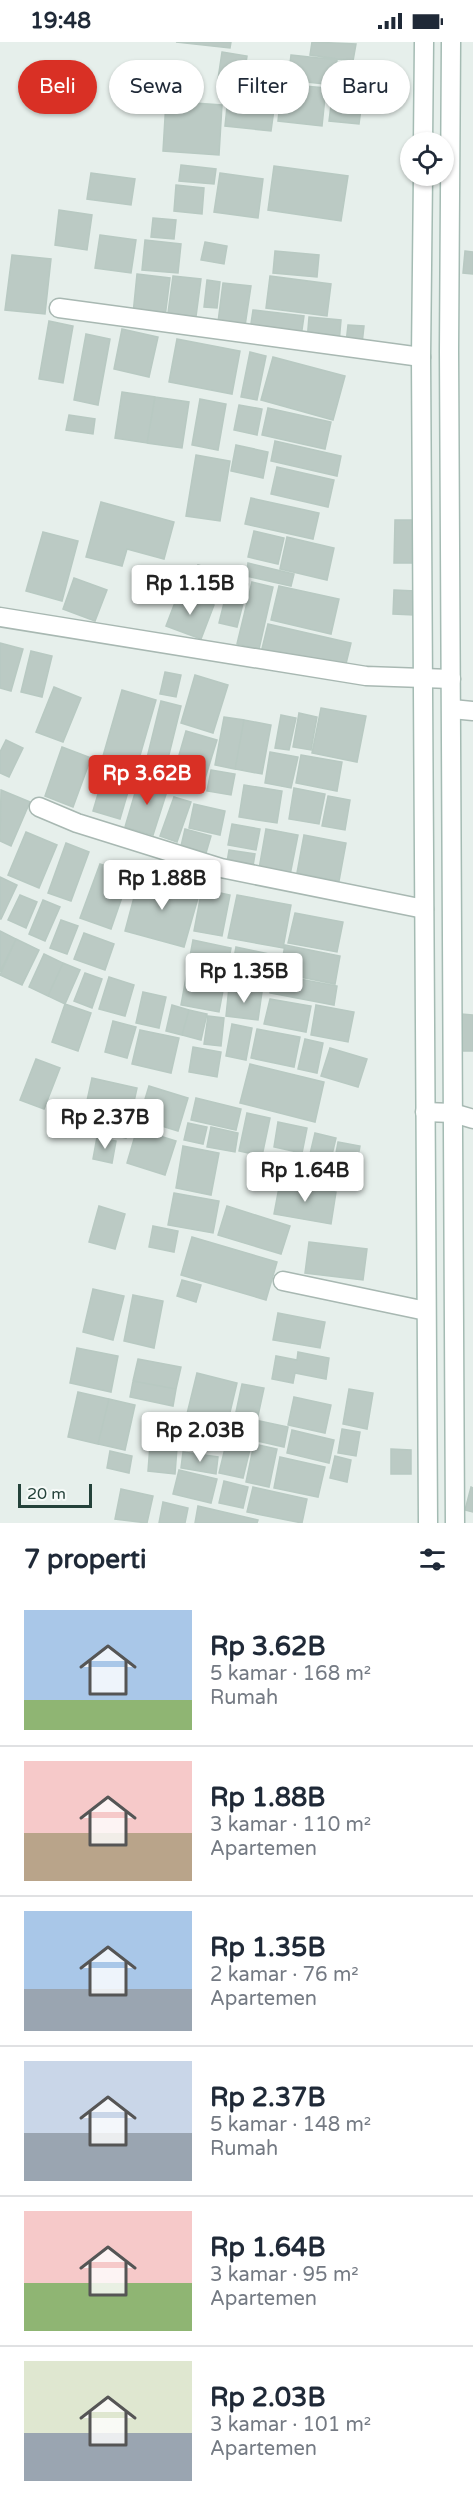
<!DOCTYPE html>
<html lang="id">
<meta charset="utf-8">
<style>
:root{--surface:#fff;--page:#f6f6f7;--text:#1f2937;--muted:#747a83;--line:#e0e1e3;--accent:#d93025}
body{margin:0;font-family:"Varela Round",sans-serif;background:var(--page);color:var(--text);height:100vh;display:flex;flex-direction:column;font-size:22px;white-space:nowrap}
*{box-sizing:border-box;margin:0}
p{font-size:20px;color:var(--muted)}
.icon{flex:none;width:33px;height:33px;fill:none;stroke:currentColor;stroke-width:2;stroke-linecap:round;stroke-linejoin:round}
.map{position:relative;height:1481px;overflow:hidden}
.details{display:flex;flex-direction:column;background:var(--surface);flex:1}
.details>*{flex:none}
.hud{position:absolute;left:18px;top:18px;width:438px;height:54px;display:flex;gap:12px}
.tools{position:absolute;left:400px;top:90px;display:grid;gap:12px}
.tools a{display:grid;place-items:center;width:54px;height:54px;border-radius:50%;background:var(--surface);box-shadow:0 2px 4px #0004;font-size:30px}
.scale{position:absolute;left:18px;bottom:15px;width:74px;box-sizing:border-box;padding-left:6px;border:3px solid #24423a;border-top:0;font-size:16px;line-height:21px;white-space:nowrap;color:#24423a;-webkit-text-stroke:4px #f7fbf9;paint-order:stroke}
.price{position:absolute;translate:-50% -51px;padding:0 14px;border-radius:6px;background:#fff;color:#222;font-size:20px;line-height:39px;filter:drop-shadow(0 2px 3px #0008)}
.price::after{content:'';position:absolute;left:50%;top:36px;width:18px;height:14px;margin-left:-9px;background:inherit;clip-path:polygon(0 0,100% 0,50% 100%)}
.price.active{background:var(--accent);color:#fff}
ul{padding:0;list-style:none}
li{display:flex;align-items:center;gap:18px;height:150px;padding:0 24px}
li+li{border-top:2px solid var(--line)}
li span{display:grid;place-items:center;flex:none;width:168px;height:120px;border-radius:0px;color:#555}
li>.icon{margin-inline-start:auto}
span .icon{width:72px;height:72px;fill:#fffc;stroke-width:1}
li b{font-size:26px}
h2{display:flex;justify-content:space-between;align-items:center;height:72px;padding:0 24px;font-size:26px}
.chip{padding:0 21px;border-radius:27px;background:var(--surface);box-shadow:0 2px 4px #0004;font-size:21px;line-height:54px}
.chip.active{background:var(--accent);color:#fff}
.status{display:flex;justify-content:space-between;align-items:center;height:42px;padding:0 30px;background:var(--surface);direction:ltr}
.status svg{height:16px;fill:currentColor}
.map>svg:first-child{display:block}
.building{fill:#bbcac4;stroke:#b8c9c2;stroke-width:1.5}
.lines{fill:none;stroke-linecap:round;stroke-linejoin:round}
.minor-casing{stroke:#a8b8b2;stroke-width:21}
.secondary-casing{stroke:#a4bbb3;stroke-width:21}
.minor{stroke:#fff;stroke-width:18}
.secondary{stroke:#fff;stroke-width:18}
</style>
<div class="status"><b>19:48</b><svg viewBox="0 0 49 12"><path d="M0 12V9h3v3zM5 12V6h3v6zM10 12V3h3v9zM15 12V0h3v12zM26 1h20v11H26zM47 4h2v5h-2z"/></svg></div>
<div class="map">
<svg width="473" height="1481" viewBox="0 0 473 1481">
<rect width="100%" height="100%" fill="#e6efeb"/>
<path class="building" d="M176 0H231L230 6Z
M312 0 356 2 353 19 310 13Z
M222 10 247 14 243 41 218 37Z
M291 13 337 18 334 43 288 38Z
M282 42 326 46 322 84 278 79Z
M333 47 363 51 359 82 329 79Z
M228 55 275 60 271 89 225 84Z
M166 59 222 63 219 113 163 109Z
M181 123 216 127 214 142 179 139Z
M274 124 348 134 341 179 268 168Z
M91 131 135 137 131 163 87 157Z
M220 131 263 137 258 176 214 170Z
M176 143 204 146 202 172 174 169Z
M59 168 92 173 87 208 55 203Z
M153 176 176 178 174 197 151 195Z
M100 193 136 198 131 231 95 226Z
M145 198 181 202 178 231 142 228Z
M205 200 227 204 224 222 201 218Z
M275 209 319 213 317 235 273 231Z
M465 209 473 210V232L463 231Z
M12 213 51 217 45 272 5 268Z
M137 232 170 236 165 275 133 272Z
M173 234 201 237 195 282 167 278Z
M270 234 331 242 327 274 266 266Z
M207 238 220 240 217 266 204 265Z
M223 241 251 244 245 284 218 280Z
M253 268 304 274 301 295 250 288Z
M309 275 341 278 339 301 307 299Z
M49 279 73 284 63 341 39 337Z
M348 283 364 284 362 302 346 301Z
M122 287 158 295 149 335 114 327Z
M86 292 110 297 98 363 74 358Z
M177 297 240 309 232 352 169 340Z
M250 310 266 314 257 358 241 355Z
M273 315 345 334 333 378 261 358Z
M122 350 155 355 147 401 115 396Z
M155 355 189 360 182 406 147 401Z
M200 357 226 362 218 408 192 403Z
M239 363 262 367 257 393 234 388Z
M268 366 331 380 325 407 262 393Z
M69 373 95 377 93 392 66 388Z
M275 399 341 414 337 434 271 419Z
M236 403 268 410 263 436 231 429Z
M196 413 230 419 220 479 186 474Z
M277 425 334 438 328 465 271 452Z
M251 456 319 471 313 497 245 482Z
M101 460 174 480 164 517 127 507 122 524 86 515Z
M395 478H415L414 521H394Z
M254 489 284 496 278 522 248 515Z
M43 490 78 499 62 559 26 549Z
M287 495 334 506 327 538 280 527Z
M248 521 294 532 291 544 246 534Z
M198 523 228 531 221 556 192 548Z
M74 536 107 548 95 579 63 567Z
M230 537 248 542 237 585 219 581Z
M252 540 273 545 259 607 237 602Z
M279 544 339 557 331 592 271 578Z
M394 548 415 549 414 573 393 572Z
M179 550 214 563 201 597 166 584Z
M268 582 351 601 344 630 261 611Z
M0 601 23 607 11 649 0 646Z
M31 609 52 614 42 655 21 650Z
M165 630 181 633 176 655 160 652Z
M195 633 228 643 213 691 181 681Z
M54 645 81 656 63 700 36 690Z
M122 648 156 658 137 724 103 714Z
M161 659 181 664 164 733 144 728Z
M321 666 366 674 357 720 312 711Z
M299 671 317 675 311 708 293 705Z
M281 673 296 676 289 708 275 706Z
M224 675 244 678 235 727 215 723Z
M244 678 271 683 262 732 235 727Z
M186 689 217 698 203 743 173 734Z
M6 698 23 706 9 735 0 731V710Z
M62 705 91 716 73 765 45 754Z
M270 710 298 715 291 746 265 741Z
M301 713 342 720 337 749 296 741Z
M106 725 133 733 120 777 93 769Z
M211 728 235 732 231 753 207 749Z
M140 734 169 743 153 793 125 785Z
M244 743 282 749 277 781 239 775Z
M294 746 325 752 319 782 289 777Z
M1 748 30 760 11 804 0 799Z
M328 754 350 758 345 788 322 784Z
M174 755 191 760 177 800 160 794Z
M194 762 225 769 220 793 189 786Z
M232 782 260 787 256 808 228 803Z
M185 787 211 794 206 811 181 804Z
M266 787 298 793 290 833 259 827Z
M26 790 57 803 39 846 8 833Z
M304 793 346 801 339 839 297 831Z
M66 801 89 810 71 859 48 851Z
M229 808 255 812 252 830 226 826Z
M100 822 130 832 111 887 80 876Z
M140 833 200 849 184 905 125 889Z
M0 835 17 843 1 877H0Z
M202 847 230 853 222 894 194 889Z
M20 853 37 860 26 886 8 878Z
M237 853 291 863 283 906 228 896Z
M43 858 60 865 45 899 29 892Z
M295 871 343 880 337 910 288 901Z
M61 878 78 884 67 912 50 906Z
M0 889 16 897 0 930Z
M84 891 114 902 105 928 74 917Z
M16 897 39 908 22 943 0 933Z
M193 898 231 906 219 970 181 963Z
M285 903 340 914 335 942 280 931Z
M236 905 274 913 268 945 230 938Z
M44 912 63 921 48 954 29 945Z
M63 921 80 928 65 962 48 954Z
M85 931 102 937 92 966 74 959Z
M273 932 337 944 334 963 270 951Z
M109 935 134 943 125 974 99 967Z
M229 945 262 950 258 978 226 974Z
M143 950 166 955 159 986 136 981Z
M270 957 311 964 306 990 264 982Z
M65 962 91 971 78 1009 52 1000Z
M172 963 189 968 182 993 166 989Z
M316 963 354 970 348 1000 311 993Z
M189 968 207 972 201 998 182 993Z
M461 972 473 973V1009H460Z
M208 974 224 976 221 1004 204 1002Z
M113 979 136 985 127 1016 105 1010Z
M232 982 252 986 246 1018 226 1014Z
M257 987 300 995 294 1025 251 1016Z
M140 988 179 996 171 1031 132 1022Z
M305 997 323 1001 317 1031 298 1027Z
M193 1005 221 1010 217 1035 189 1030Z
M330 1006 367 1017 358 1045 321 1034Z
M36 1017 60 1026 44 1067 20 1058Z
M250 1022 324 1040 315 1080 240 1061Z
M92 1036 137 1046 126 1096 81 1086Z
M149 1044 188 1056 178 1089 139 1077Z
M196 1056 241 1067 236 1088 191 1078Z
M247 1071 270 1076 262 1114 239 1109Z
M278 1080 307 1086 302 1111 274 1105Z
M188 1081 207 1085 203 1102 184 1098Z
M211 1085 238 1091 235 1110 207 1105Z
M137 1087 176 1099 165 1133 127 1121Z
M315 1091 336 1096 331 1117 310 1112Z
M97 1095 116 1099 112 1121 93 1117Z
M338 1100 360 1104 354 1137 332 1133Z
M183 1104 219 1111 211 1153 176 1146Z
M284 1111 329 1120 324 1144 280 1136Z
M280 1140 336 1150 331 1182 274 1172Z
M174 1151 219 1159 213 1191 168 1183Z
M99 1164 125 1172 115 1207 89 1200Z
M227 1164 290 1184 281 1212 218 1193Z
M153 1184 178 1189 174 1210 149 1205Z
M192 1195 277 1220 266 1258 181 1233Z
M309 1200 367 1207 363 1238 305 1231Z
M182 1238 201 1243 196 1260 177 1254Z
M93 1247 124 1254 113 1298 83 1290Z
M133 1253 163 1259 154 1306 124 1299Z
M278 1271 325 1280 320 1306 273 1298Z
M77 1306 118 1314 111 1350 70 1341Z
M298 1310 329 1316 326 1337 295 1331 293 1341 272 1337 276 1314 297 1318Z
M138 1317 181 1325 176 1347 133 1339Z
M197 1331 237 1341 226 1387 186 1376Z
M133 1339 176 1347 173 1364 130 1355Z
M242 1342 264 1346 258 1374 236 1370Z
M349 1347 373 1351 367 1387 343 1382Z
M78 1350 109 1357 98 1402 68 1395Z
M294 1355 331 1363 325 1391 288 1383Z
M109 1357 135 1363 125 1408 98 1402Z
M236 1374 288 1385 284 1405 231 1393Z
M342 1387 360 1390 356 1414 338 1411Z
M292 1388 334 1398 329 1421 287 1411Z
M227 1398 251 1403 243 1436 219 1431Z
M254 1402 277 1407 269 1445 246 1440Z
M150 1403 177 1406 175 1432 148 1429Z
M391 1407 411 1408V1432H391Z
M110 1409 132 1414 129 1431 107 1426Z
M183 1410 218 1415 216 1432 181 1426Z
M335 1414 351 1418 347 1440 330 1436Z
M280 1415 325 1425 318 1455 274 1446Z
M179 1428 217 1437 211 1461 173 1452Z
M224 1439 248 1445 243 1466 219 1461Z
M253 1445 307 1457 302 1481 247 1470Z
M471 1445 473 1446V1470L465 1468Z
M121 1447 153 1454 147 1481 115 1477Z
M163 1460 188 1466 185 1481H159Z
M198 1464 258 1478 257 1481H195Z"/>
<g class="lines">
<defs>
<path id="minor" d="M59 266 421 315
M0 575 366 634 451 637
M452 667 473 669
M39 765 77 781 221 826 424 867
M425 1070 453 1071 473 1077
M283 1239 426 1269"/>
<path id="secondary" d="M451 0 449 309 455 1481
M423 100 424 0
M423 134 421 315 428 1481"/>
</defs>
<use href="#minor" class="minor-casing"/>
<use href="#secondary" class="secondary-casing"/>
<use href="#minor" class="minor"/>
<use href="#secondary" class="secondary"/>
</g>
</svg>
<div class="tools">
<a><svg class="icon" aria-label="locate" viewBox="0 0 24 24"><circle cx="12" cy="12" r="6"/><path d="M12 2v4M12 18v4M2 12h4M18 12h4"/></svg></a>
</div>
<div class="scale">20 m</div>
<b class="price" style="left:190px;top:574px">Rp 1.15B</b>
<b class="price active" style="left:147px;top:764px">Rp 3.62B</b>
<b class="price" style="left:162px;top:869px">Rp 1.88B</b>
<b class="price" style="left:244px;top:962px">Rp 1.35B</b>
<b class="price" style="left:105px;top:1108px">Rp 2.37B</b>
<b class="price" style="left:305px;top:1161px">Rp 1.64B</b>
<b class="price" style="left:200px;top:1421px">Rp 2.03B</b>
<div class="hud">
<a class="chip active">Beli</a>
<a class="chip">Sewa</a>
<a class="chip">Filter</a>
<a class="chip">Baru</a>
</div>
</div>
<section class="details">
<h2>7 properti<svg class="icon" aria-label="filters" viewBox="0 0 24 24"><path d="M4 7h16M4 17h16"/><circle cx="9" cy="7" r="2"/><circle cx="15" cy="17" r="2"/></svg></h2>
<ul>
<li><span style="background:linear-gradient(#a9c7e8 75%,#8fb573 0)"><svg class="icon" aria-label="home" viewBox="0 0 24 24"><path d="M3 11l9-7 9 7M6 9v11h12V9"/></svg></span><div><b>Rp 3.62B</b><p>5 kamar · 168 m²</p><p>Rumah</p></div></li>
<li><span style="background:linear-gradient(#f6c9c9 60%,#b9a48a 0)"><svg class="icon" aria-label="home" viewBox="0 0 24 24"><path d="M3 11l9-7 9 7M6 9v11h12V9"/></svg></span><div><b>Rp 1.88B</b><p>3 kamar · 110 m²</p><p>Apartemen</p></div></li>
<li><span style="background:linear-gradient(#a9c7e8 65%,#9aa5b1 0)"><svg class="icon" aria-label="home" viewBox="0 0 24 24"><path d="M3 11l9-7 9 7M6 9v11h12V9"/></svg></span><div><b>Rp 1.35B</b><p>2 kamar · 76 m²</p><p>Apartemen</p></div></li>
<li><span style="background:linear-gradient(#c9d6e8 60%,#9aa5b1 0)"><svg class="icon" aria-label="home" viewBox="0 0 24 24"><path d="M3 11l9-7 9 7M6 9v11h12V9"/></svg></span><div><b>Rp 2.37B</b><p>5 kamar · 148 m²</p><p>Rumah</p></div></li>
<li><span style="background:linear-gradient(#f6c9c9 60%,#8fb573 0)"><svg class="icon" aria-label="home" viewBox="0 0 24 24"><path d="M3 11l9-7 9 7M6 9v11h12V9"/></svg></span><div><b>Rp 1.64B</b><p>3 kamar · 95 m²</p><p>Apartemen</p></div></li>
<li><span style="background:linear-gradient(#dfe7d0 60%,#9aa5b1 0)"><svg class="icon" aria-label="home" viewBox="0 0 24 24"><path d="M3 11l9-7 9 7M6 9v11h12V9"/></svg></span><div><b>Rp 2.03B</b><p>3 kamar · 101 m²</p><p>Apartemen</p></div></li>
</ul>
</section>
